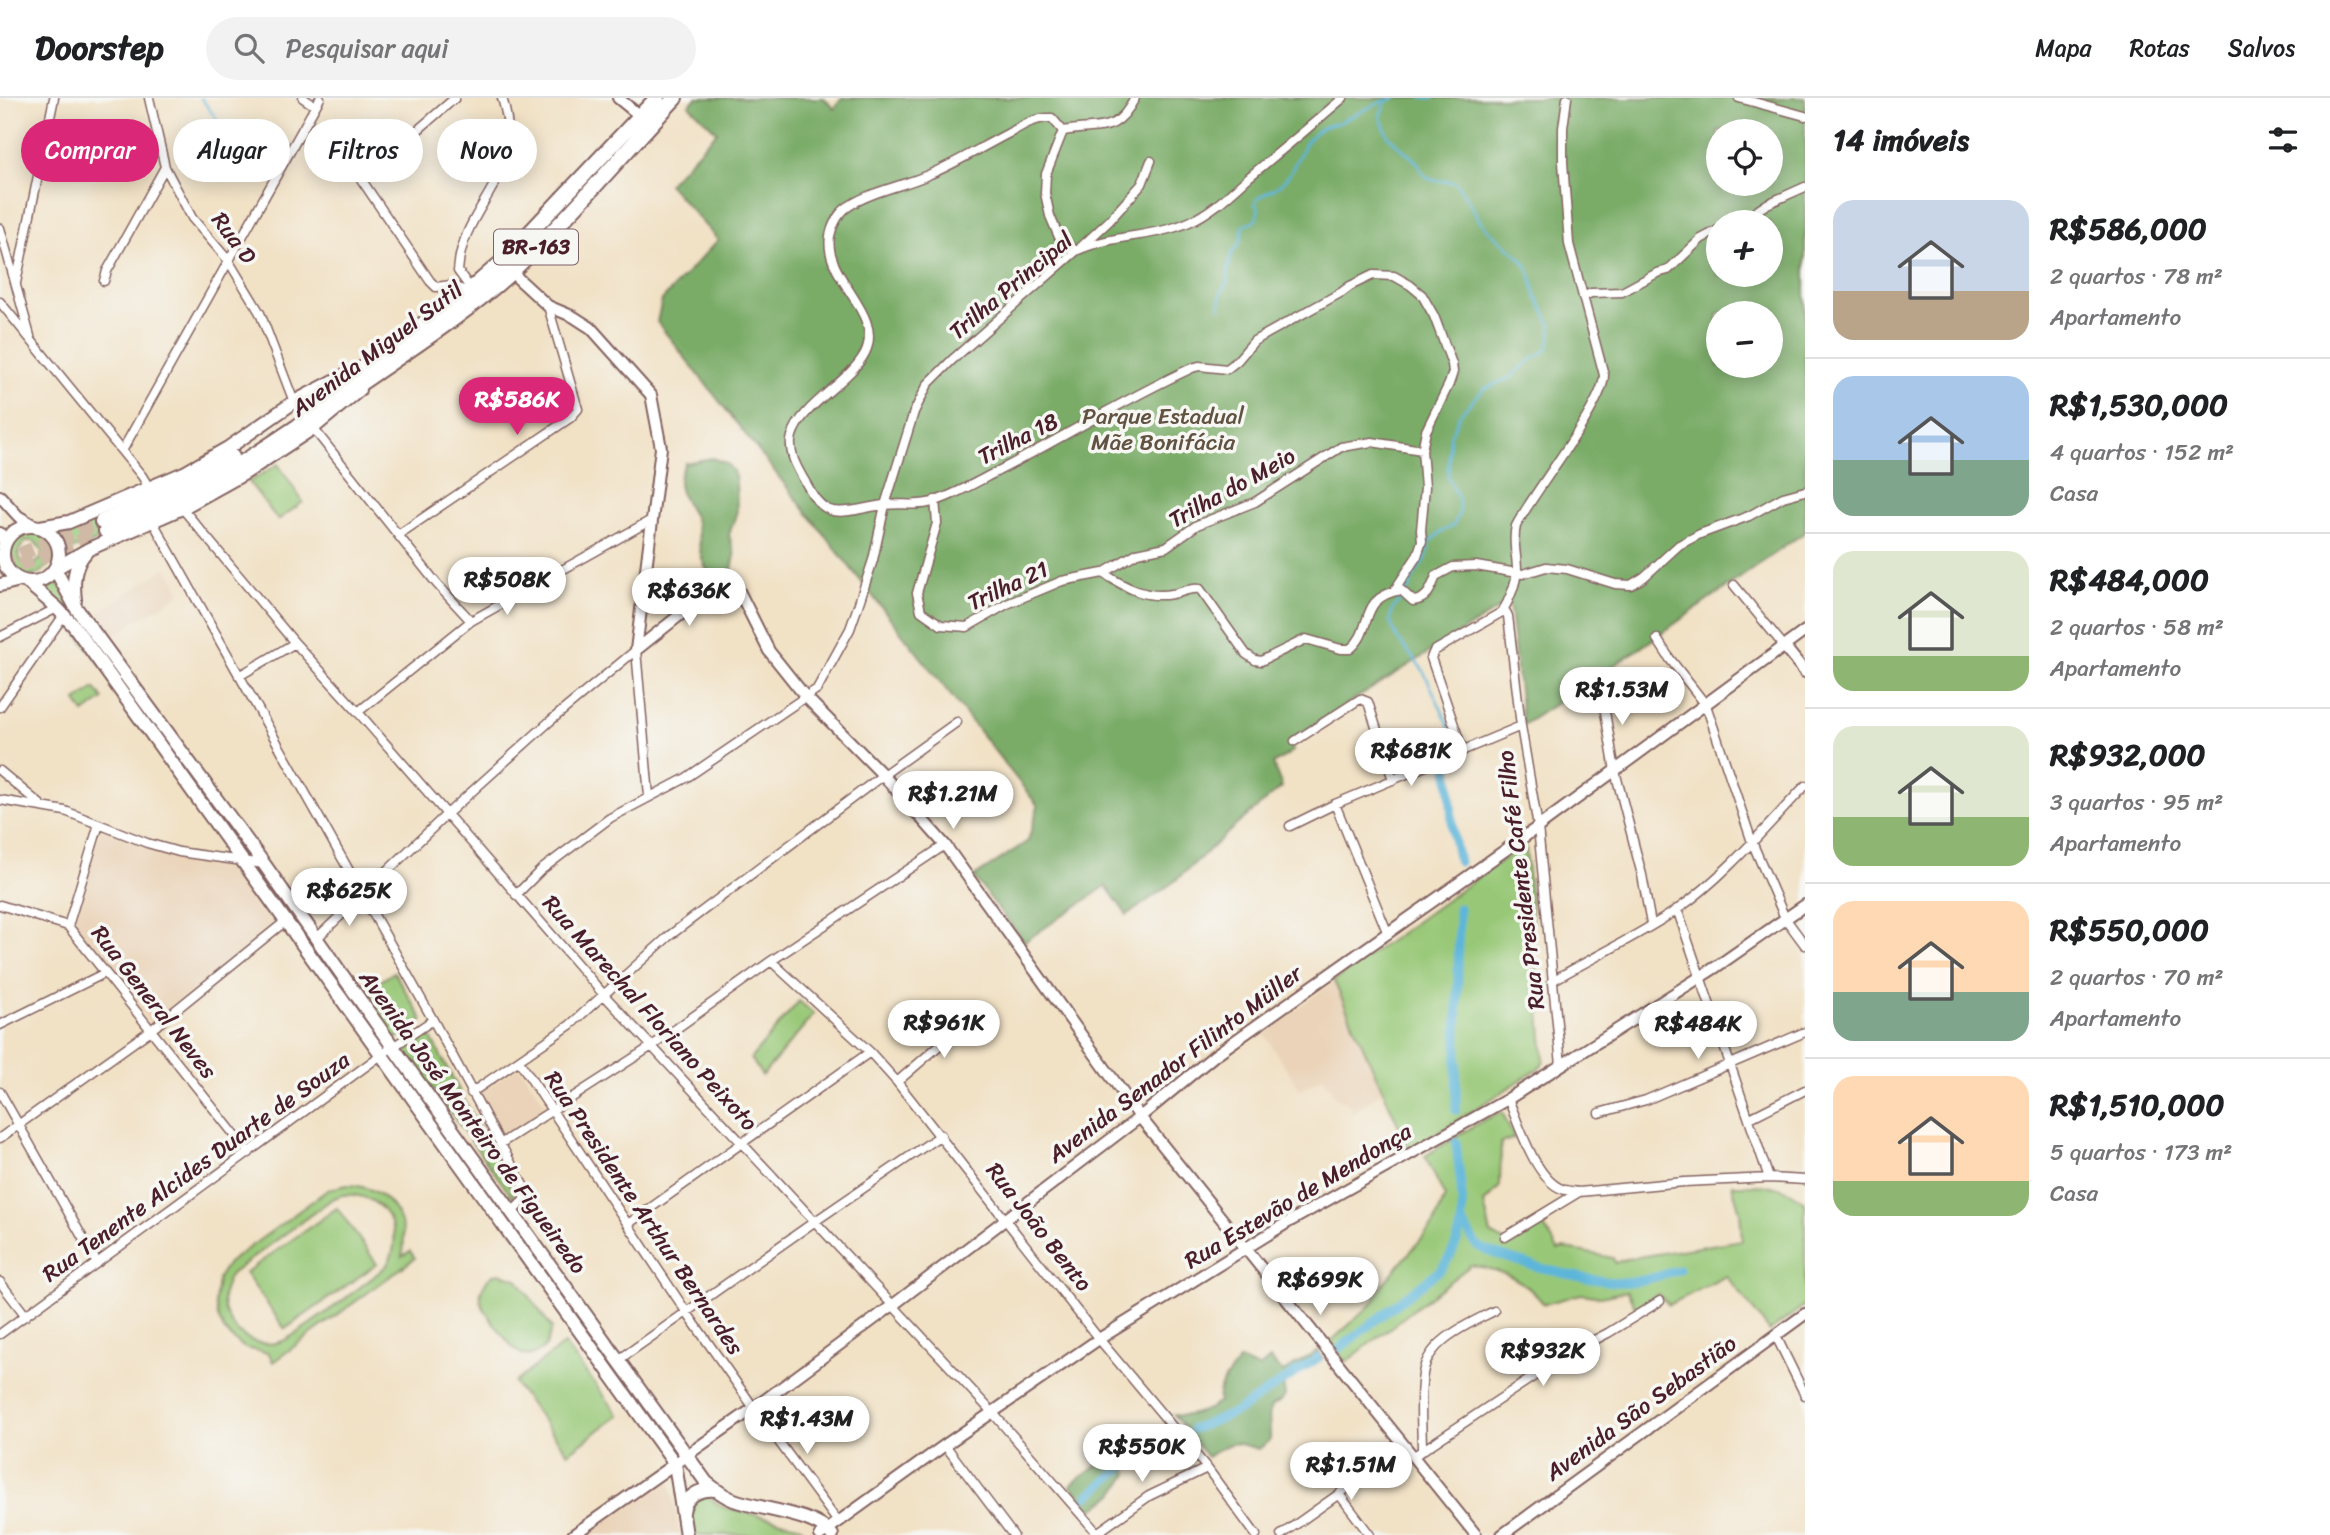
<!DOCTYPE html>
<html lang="pt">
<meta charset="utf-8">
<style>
:root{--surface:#fff;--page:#f2f2f2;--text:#202124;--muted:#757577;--line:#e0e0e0;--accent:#db2777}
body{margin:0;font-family:Sriracha,sans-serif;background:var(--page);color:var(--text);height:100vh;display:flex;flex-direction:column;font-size:26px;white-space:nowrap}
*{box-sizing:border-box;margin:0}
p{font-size:23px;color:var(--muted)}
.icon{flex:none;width:38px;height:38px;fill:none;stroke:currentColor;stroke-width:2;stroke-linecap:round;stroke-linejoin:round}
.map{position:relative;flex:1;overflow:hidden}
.drawer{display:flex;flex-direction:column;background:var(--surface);width:525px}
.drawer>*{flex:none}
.top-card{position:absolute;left:21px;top:21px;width:665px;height:63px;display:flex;gap:14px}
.fabs{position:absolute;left:1706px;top:21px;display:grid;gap:14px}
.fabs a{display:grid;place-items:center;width:77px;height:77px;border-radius:50%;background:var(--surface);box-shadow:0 4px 18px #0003;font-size:35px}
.price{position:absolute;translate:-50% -60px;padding:0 16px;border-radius:24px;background:#fff;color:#222;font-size:23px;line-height:46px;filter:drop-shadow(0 2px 4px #0008)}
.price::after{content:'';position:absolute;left:50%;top:42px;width:21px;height:16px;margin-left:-10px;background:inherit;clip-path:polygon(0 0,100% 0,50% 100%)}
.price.selected{background:var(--accent);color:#fff}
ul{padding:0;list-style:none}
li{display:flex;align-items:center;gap:21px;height:175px;padding:0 28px}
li+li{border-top:2px solid var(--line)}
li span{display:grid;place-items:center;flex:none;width:196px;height:140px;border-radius:21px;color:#555}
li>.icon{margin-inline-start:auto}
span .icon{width:84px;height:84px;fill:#fffc;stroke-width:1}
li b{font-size:30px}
h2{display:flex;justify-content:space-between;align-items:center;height:84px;padding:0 28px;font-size:30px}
.chip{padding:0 24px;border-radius:32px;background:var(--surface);box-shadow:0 4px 18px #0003;font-size:24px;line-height:63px}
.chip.selected{background:var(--accent);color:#fff}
header{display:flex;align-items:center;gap:42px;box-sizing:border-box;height:98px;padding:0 35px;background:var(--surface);border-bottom:2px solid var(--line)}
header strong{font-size:33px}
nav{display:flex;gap:38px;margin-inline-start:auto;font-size:24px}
.search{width:490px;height:63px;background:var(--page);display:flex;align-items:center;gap:18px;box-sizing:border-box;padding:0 24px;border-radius:38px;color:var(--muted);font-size:26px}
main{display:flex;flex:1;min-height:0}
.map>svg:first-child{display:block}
.built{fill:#ead3b8}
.green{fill:#98c877;stroke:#717451;stroke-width:2;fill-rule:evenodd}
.forest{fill:#7aac68;stroke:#62664a;stroke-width:2;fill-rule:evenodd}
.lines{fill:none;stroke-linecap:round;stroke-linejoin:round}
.stream{stroke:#5db6da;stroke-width:2.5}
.canal{stroke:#5db6da;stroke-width:9}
.highway-tunnel{stroke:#d0baa6;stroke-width:14;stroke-dasharray:14 7;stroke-linecap:butt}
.street-casing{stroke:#846361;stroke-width:11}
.secondary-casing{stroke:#846361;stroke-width:14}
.primary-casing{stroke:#846361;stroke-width:16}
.highway-casing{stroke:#846361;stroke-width:18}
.street{stroke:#fff;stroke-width:8}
.secondary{stroke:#fff;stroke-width:10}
.primary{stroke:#fff;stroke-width:12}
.highway{stroke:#fff;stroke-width:14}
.labels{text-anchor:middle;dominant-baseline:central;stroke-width:7;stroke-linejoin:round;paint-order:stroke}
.shield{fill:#f6f6f2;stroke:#7e6067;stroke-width:2}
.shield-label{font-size:21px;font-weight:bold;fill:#4a1f2b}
.street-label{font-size:23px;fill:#4a1f2b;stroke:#f6f6f2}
.park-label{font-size:23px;fill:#615242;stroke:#f6f6f2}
</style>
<header>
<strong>Doorstep</strong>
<div class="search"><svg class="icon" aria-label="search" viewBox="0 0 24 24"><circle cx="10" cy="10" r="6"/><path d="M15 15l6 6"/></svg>Pesquisar aqui</div>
<nav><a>Mapa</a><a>Rotas</a><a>Salvos</a></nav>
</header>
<main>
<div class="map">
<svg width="1805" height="1437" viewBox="0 0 1805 1437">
<rect width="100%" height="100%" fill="#f6f6f2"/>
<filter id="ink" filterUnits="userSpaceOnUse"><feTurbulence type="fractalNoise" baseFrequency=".0143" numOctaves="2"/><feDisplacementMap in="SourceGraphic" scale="14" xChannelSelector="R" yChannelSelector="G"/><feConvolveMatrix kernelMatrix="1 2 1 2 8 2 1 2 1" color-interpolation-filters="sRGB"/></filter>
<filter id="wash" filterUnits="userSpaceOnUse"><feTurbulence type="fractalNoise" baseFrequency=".00686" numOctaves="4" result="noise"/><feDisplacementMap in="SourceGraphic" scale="28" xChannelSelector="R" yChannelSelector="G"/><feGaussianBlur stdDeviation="1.57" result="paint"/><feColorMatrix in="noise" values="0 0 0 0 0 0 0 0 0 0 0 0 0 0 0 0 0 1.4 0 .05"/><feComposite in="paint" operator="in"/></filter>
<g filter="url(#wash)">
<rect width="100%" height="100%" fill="#f1e1c5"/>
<path class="built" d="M167 469 181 495 111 540 95 517Z
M100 730 163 755 240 767 283 822 152 928 72 827Z
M1334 883 1383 993 1353 1014 1347 1004 1337 1001 1323 979 1300 992 1264 936Z
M519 968 549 1012 500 1043 475 997Z
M669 1377 680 1437H581Z"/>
<path class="green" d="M278 366 303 404 278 422 249 384Z
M108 413 97 423C98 430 100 435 108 436L88 447 65 453V447L57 433Z
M30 432C87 439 26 513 8 458 9 444 16 435 30 432ZM26 443H34L42 452V460L33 467C23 467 18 461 19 452Z
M56 482 82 525 251 758 250 761 43 491Z
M95 590 103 601 84 615 76 603Z
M1520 749H1526L1544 962 1541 969 1410 1053 1334 883Z
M257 773 260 774 353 905 386 948 383 952Z
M394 874 423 922 394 942 362 896Z
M799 903 814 916 762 978 751 960Z
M424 935 430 938 513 1093 515 1096 513 1100 403 950 404 947Z
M393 957 643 1307 642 1309 640 1310 389 960Z
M1502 1014 1514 1040 1501 1045 1500 1088 1484 1105 1491 1136 1511 1147 1544 1128 1558 1152 1564 1150 1613 1160 1615 1165 1626 1161 1742 1142 1740 1114 1732 1087C1759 1087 1784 1084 1805 1105V1207L1770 1233 1726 1178 1669 1207 1658 1196 1636 1210 1627 1193 1601 1199 1581 1196 1544 1206C1523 1180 1504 1173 1471 1167L1346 1264 1329 1245 1373 1205 1383 1186 1434 1126 1445 1099 1425 1058 1482 1023Z
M347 1087C385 1087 411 1120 402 1158L410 1153 415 1160 273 1264 269 1255 245 1250 234 1242 224 1232 218 1219 215 1205 218 1180 228 1165 329 1091ZM342 1097C382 1093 408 1133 387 1167 375 1179 293 1241 280 1244 260 1250 239 1240 229 1222 220 1207 222 1190 231 1176L332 1101Z
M337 1110 377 1166 285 1231 245 1175Z
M499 1175 517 1181 552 1230 546 1248C525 1270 512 1249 499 1232 488 1217 472 1202 486 1184 489 1178 493 1176 499 1175Z
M564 1246 619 1317 568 1355 514 1285Z
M706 1397 723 1409 798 1427 805 1433 804 1437H692L688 1411 694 1402Z"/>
<path class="forest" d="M696 0H824L834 11 842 0H1805V434L1639 551 1523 627 1509 504 1290 642 1293 653 1273 666 1282 689 1234 729 1175 783 1127 817 1106 788 1024 844 974 779 1028 743 1038 708 657 224 662 202 718 142 668 86 717 34 689 7ZM1718 33H1771V86H1718ZM1718 124H1771V177H1718ZM1718 215H1771V268H1718Z
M712 360 726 365 733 373 736 382 737 413 729 437 735 458 732 471 712 478C695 458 702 444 695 421 691 411 682 402 680 391 677 381 681 374 685 365Z
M1318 1253 1323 1260 1283 1284 1285 1298 1281 1303 1271 1308C1267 1320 1271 1329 1270 1342L1259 1351C1230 1343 1233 1342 1207 1359L1174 1317C1189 1319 1208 1313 1219 1304 1216 1286 1230 1277 1239 1262L1259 1270 1270 1261 1283 1274Z
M1115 1355 1122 1361 1128 1376 1114 1396 1092 1412 1070 1387Z"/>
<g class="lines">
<path class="stream" d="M201 0 239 51
M1395 0 1386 3 1380 18 1388 38 1418 65 1422 75 1431 82 1455 84C1466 96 1472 112 1482 125 1496 142 1517 152 1528 171 1534 181 1532 192 1538 202 1550 224 1556 227 1547 252L1530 263 1510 280 1484 291 1460 316 1450 339 1448 379 1459 402V416L1453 428 1441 434 1430 444 1426 460 1416 475 1408 492 1392 512 1390 523 1397 540 1423 572 1448 625 1454 650
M1422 0H1434
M1220 210 1221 195 1228 183V172L1232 155 1239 147 1244 127 1256 122 1259 111 1255 106 1257 101C1269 91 1280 92 1290 75 1299 60 1304 41 1320 31 1326 27 1334 27 1340 24 1355 17 1369 9 1384 3"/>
<path class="canal" d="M1448 666 1453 735 1459 764
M1456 1012 1459 810
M1463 1125 1476 1147 1487 1153C1523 1166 1577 1181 1615 1184 1636 1186 1660 1178 1679 1172
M1340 1250 1440 1172C1474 1133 1460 1091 1456 1044
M1193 1331 1236 1314 1318 1260
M1088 1398 1125 1367"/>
</g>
</g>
<g filter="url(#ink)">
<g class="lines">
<path class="highway-tunnel" d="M0 464 102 424
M0 475 106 433"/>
<defs>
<path id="street" d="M149 0 165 69 192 120 228 162 260 215 294 304
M303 0 315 8
M455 0 361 81 430 183 436 189 451 187 467 194
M1739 0 1805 18
M1063 33C1100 26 1115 38 1135 0
M1740 124 1767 106 1805 89
M0 130 30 238
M1081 149 1109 123 1142 86 1151 63
M1076 153 1059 139 1050 118 1045 95 1046 76 1063 33 1052 20C1037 19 1025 26 1013 33 985 47 957 65 928 77 903 88 872 93 849 108 839 114 832 127 830 138 823 181 885 215 865 255 850 284 801 307 792 338 787 355 799 373 807 387 813 398 820 410 833 413 849 416 869 408 885 407 899 405 914 408 928 405 948 401 980 382 1000 372 1064 339 1126 300 1192 270L1199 268 1227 271 1237 263 1254 243 1342 194 1350 188 1373 177 1394 178 1410 187 1422 197 1434 218 1452 266 1453 274 1449 286 1426 333 1422 352 1425 389 1421 432 1422 443 1417 458 1394 493
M104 183 107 173 165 69
M16 185 54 0
M471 191 458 173C462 105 528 81 502 0
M1583 199 1591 195 1622 194 1657 175 1668 172 1701 141 1718 132
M0 204 142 378 150 391
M313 330 437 486 471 523
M122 353 320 0
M935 402 937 425 917 495 921 513 941 527 967 529 1007 506 1062 483 1103 475 1137 455 1166 449 1197 427 1255 404 1341 349 1372 344 1422 352
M182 410 295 545 358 614 605 898 992 1314 1099 1437
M153 424 433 922 524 1089V1102L512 1114
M398 437 570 320 578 311 548 208
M1103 475C1125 489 1145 501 1172 496 1182 495 1190 489 1200 491L1246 556 1255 562 1261 563 1306 541 1341 551H1350C1375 532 1356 500 1401 492L1413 503C1428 502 1431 490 1436 478L1453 469 1476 468 1523 476 1546 469 1567 471 1615 486 1631 487 1644 479 1679 447 1700 436 1749 418 1783 399 1805 393
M1734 487 1784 548
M1502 514H1506L1508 518 1521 628 1538 729 1561 967
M0 539 57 510
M1657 541 1670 561 1706 607 1752 744 1785 820 1805 847
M636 552 649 698
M239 578 295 545
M1601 590 1615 673 1642 777 1651 826
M0 609 64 517
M358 614 471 523 653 421
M1295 643 1360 601 1368 604 1393 682
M1463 653 1431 560 1434 553 1502 514C1509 503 1516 486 1517 472 1517 457 1512 443 1516 428 1533 394 1604 307 1604 277L1569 146 1563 64V30L1567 0
M0 673 41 707
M0 702 65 713 147 745 179 754 264 766
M1335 706 1388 836
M99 726 68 828 249 1055
M1290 728 1335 706 1521 628
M516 797 541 772 610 720 686 680 817 591 850 531 857 511 873 462 885 407 914 314 928 286 952 262 1076 153C1112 136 1153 140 1189 124 1212 114 1231 95 1249 79 1281 53 1312 27 1343 0
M0 807 68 828
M1677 811 1769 1080
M316 841 447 716 549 624 636 552
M771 863 870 954 897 984 1099 1241 1207 1370 1256 1437
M1552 883C1592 860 1640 837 1678 811 1724 779 1766 729 1805 688
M0 927 105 875
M519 963 687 1215 754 1310 838 1424
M897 984 949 939 976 921
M0 994 97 1165
M471 995 570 927 669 838 883 677 957 624
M1508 1001C1519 1026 1535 1081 1562 1091 1567 1093 1574 1093 1579 1094L1684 1084 1769 1080 1805 1082
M1599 1015 1646 1002 1805 934
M1750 1020 1805 992
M0 1040 151 932 287 822
M500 1046 652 948 771 863 945 747
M628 1126 870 954
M1505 1139 1579 1094
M0 1184 26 1218
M0 1236 381 957 433 922
M1776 1238 1805 1297
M617 1263 814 1124 941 1037
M945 1347 1013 1437
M1422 1353C1422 1328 1419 1301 1423 1276 1427 1243 1468 1226 1494 1213
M1414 1358 1569 1255 1608 1235 1660 1203
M1339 1396 1370 1437
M1097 1435 1149 1398 1207 1370
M1281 1437 1339 1396 1401 1343"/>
<path id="secondary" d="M618 0 640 18
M511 174 548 208 574 219 591 230 651 297 661 350 636 552
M0 398 18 418 35 428
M0 435 4 445
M1784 548 1805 574
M636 552 715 489 730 484 736 487 769 553 805 598 883 677 945 747 1140 1019 1476 1437
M573 1437 754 1310 893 1207 1140 1019 1215 957 1538 729 1805 533
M820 1437 945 1347 1099 1241 1285 1126 1508 1001 1716 869 1805 807
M1502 1437 1805 1216"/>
<path id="primary" d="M3 456a28 28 0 1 1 56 0a28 28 0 1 1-56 0Z
M40 429 69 424 186 374 228 350 294 304 351 274
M56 470 89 451 182 410 245 375 313 330 359 292
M55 471 76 510 264 766 393 949 706 1384C715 1391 723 1398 734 1402 761 1412 814 1415 832 1437
M27 484 57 510 74 528 675 1366 686 1437
M0 487 20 482
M75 502C73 485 73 468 86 454
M683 1414C685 1398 700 1390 716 1392"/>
<path id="highway" d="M317 304 471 191 502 164 657 0
M102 424 175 391 232 359
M106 433C198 400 278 342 358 287 410 251 464 217 511 174 569 120 621 58 675 0"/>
</defs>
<use href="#street" class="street-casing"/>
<use href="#secondary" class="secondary-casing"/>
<use href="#primary" class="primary-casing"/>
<use href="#highway" class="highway-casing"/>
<use href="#street" class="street"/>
<use href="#secondary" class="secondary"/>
<use href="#primary" class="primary"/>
<use href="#highway" class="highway"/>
</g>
</g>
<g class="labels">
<rect class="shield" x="494" y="131.5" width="84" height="35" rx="5"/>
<g class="shield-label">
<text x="536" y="149">BR-163</text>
</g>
<g class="street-label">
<text transform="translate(234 140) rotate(53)">Rua D</text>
<text transform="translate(1011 188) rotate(-40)">Trilha Principal</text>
<text transform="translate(377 251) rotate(-37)">Avenida Miguel Sutil</text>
<text transform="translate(1018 341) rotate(-27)">Trilha 18</text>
<text transform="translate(1232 390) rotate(-29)">Trilha do Meio</text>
<text transform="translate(1008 488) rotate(-25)">Trilha 21</text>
<text transform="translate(1521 782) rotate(-97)">Rua Presidente Café Filho</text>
<text transform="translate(154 904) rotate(52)">Rua General Neves</text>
<text transform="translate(650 915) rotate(48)">Rua Marechal Floriano Peixoto</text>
<text transform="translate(1175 966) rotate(-37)">Avenida Senador Filinto Müller</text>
<text transform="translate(473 1024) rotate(54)">Avenida José Monteiro de Figueiredo</text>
<text transform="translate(196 1069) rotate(-36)">Rua Tenente Alcides Duarte de Souza</text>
<text transform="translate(1298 1098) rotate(-31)">Rua Estevão de Mendonça</text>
<text transform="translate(644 1115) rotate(56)">Rua Presidente Arthur Bernardes</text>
<text transform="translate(1039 1129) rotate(52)">Rua João Bento</text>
<text transform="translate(1641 1310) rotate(-36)">Avenida São Sebastião</text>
</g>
<g class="park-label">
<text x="1163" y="318">Parque Estadual<tspan x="1163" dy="26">Mãe Bonifácia</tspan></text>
</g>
</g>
</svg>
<div class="fabs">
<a><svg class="icon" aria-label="locate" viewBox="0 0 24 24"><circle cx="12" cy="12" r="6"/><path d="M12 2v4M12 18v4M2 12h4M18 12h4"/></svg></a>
<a>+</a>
<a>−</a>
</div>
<b class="price selected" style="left:517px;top:339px">R$586K</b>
<b class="price" style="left:507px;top:519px">R$508K</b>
<b class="price" style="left:689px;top:530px">R$636K</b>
<b class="price" style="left:1622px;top:629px">R$1.53M</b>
<b class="price" style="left:1411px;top:690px">R$681K</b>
<b class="price" style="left:953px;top:733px">R$1.21M</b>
<b class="price" style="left:349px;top:830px">R$625K</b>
<b class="price" style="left:944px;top:962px">R$961K</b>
<b class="price" style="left:1698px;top:963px">R$484K</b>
<b class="price" style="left:1320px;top:1219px">R$699K</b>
<b class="price" style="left:1543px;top:1290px">R$932K</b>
<b class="price" style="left:807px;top:1358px">R$1.43M</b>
<b class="price" style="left:1142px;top:1386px">R$550K</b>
<b class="price" style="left:1351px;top:1404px">R$1.51M</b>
<div class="top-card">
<a class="chip selected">Comprar</a>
<a class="chip">Alugar</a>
<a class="chip">Filtros</a>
<a class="chip">Novo</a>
</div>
</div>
<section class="drawer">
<h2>14 imóveis<svg class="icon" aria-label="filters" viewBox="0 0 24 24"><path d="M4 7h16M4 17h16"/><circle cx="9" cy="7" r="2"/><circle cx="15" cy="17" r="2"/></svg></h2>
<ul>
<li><span style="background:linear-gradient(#c9d6e8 65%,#b9a48a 0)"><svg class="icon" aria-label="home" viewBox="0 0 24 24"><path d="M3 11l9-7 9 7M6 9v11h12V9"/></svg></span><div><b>R$586,000</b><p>2 quartos · 78 m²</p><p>Apartamento</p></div></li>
<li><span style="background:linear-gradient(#a9c7e8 60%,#7fa58c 0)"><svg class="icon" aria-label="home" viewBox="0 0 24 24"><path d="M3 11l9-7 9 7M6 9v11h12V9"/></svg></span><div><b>R$1,530,000</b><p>4 quartos · 152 m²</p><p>Casa</p></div></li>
<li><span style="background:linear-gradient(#dfe7d0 75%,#8fb573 0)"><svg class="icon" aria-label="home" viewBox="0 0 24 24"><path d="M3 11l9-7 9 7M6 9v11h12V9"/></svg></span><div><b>R$484,000</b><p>2 quartos · 58 m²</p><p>Apartamento</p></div></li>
<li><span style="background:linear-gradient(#dfe7d0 65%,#8fb573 0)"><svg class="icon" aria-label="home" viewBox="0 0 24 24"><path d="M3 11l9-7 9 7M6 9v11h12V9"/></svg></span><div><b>R$932,000</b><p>3 quartos · 95 m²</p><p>Apartamento</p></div></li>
<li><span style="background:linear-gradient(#ffd9b3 65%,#7fa58c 0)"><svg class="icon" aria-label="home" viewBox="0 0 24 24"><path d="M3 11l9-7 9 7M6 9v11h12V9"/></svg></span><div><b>R$550,000</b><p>2 quartos · 70 m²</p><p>Apartamento</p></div></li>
<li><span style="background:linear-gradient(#ffd9b3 75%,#8fb573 0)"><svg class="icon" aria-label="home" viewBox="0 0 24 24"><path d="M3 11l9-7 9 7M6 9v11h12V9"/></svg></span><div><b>R$1,510,000</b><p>5 quartos · 173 m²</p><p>Casa</p></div></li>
</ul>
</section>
</main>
